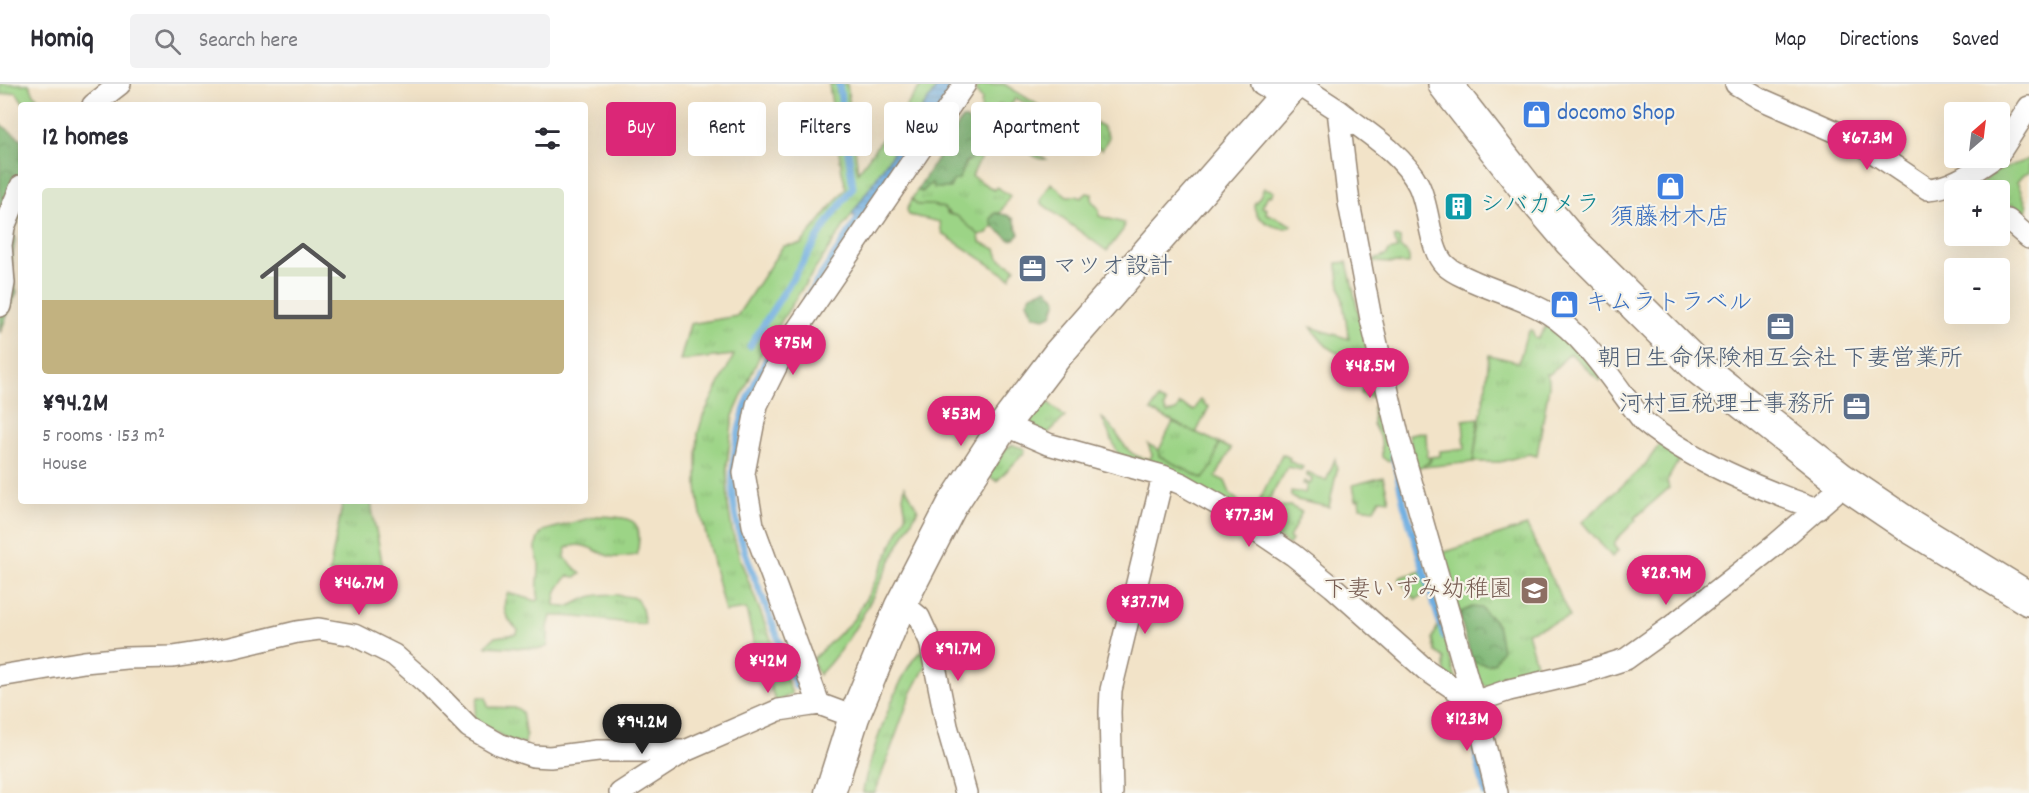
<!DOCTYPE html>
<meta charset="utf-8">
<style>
:root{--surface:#fff;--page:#f2f2f3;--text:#2b2b33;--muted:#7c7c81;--line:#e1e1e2;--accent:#db2777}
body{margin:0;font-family:Dekko,"Klee One",sans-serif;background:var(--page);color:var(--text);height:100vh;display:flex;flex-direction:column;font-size:22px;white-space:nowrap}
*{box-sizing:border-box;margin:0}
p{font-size:20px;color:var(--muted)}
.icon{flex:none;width:33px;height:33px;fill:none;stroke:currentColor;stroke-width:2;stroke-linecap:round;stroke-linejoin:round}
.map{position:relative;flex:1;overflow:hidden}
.drawer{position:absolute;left:18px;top:18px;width:570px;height:402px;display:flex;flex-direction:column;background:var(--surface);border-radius:6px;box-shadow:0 6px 24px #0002}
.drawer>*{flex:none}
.hud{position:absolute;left:606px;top:18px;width:570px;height:54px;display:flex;gap:12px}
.needle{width:39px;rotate:28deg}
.controls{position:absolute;left:1944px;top:18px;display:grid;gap:12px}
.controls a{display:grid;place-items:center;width:66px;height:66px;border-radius:6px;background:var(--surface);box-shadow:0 6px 24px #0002;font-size:30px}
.price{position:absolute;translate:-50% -51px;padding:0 14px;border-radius:21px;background:var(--accent);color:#fff;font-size:20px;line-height:39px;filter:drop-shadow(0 2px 3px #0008)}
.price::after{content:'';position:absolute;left:50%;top:36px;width:18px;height:14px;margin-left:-9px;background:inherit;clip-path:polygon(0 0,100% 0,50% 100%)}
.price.current{background:#222;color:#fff}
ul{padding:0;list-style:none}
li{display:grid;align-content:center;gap:12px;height:318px;padding:0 24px}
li+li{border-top:2px solid var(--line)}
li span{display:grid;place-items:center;height:186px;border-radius:6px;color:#555}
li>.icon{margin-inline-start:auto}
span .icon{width:108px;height:108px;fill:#fffc;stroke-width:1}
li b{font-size:26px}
h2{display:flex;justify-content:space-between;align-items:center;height:72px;padding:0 24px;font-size:26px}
.pill{padding:0 21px;border-radius:6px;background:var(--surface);box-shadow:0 6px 24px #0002;font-size:21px;line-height:54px}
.pill.current{background:var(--accent);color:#fff}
header{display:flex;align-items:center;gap:36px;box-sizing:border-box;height:84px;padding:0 30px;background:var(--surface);border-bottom:2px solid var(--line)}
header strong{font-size:28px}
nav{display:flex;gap:33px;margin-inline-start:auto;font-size:21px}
.search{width:420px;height:54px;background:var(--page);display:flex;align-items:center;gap:15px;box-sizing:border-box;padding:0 21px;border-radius:6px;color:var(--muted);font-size:22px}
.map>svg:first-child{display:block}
.grass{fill:url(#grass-tufts);stroke:#6c7f52;stroke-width:1.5}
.forest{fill:url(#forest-crowns);stroke:#5c7048;stroke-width:1.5}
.garden{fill:#9cd486;stroke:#6c7f52;stroke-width:1.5}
.water{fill:url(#water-rules);stroke:#546c80;stroke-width:1.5}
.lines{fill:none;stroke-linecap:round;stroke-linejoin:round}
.stream{stroke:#6dade1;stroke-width:7}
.street-casing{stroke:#968673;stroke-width:24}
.secondary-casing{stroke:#968673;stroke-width:33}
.highway-casing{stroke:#968673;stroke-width:36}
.street{stroke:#fff;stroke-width:21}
.secondary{stroke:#fff;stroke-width:30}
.highway{stroke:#fff;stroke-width:33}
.labels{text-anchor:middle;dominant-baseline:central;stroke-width:4.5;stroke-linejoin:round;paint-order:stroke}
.shop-label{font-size:24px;fill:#366cbe;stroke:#f7f3e8;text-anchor:start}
.culture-label{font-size:24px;fill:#0d838f;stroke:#f7f3e8;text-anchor:start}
.service-label{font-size:24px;fill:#4e5e75;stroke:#f7f3e8;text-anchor:start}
.education-label{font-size:24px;fill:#785e54;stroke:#f7f3e8;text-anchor:end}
</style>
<header>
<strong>Homiq</strong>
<div class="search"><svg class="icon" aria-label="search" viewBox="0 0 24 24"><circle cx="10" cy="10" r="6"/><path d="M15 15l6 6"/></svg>Search here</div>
<nav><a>Map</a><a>Directions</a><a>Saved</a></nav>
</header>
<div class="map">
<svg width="2029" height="709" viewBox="0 0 2029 709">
<defs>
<pattern id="grass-tufts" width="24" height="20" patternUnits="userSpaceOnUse" patternTransform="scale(1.5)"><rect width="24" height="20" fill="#9cd486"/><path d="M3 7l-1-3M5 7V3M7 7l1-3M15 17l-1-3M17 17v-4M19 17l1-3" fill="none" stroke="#87b673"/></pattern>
<pattern id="forest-crowns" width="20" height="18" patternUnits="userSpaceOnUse" patternTransform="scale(1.5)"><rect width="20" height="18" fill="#7db673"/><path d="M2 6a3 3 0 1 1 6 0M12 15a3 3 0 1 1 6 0" fill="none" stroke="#68945e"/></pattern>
<pattern id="water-rules" width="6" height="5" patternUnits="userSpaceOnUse" patternTransform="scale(1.5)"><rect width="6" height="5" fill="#6dade1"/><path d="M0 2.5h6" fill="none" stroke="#5b8db6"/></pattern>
</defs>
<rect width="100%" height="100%" fill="#f7f3e8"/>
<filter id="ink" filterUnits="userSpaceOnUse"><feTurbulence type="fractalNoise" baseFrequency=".0167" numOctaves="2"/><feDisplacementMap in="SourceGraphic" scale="12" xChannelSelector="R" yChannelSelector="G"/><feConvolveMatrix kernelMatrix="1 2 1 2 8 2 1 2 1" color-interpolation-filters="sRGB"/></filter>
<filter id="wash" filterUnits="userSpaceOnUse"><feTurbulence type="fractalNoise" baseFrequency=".008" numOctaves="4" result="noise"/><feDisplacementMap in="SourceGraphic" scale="24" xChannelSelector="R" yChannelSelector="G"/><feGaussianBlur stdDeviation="1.35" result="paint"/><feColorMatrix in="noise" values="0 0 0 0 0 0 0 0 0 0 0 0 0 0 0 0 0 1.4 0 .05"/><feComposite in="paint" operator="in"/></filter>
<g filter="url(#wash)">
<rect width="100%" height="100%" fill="#f2e3c8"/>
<path class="grass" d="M0 0H29L34 10 44 21H25L16 8 0 11Z
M829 0H847L858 88 922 0H939L796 214 760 271 733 332 727 381 728 421 732 446 740 475 792 610 776 618 755 564 746 525 725 528 700 426 697 403V372L698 349 703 332 734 271 680 277 690 240 737 232 783 162 801 160 846 104 842 88Z
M1086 39 1092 41 1096 39 1102 42 1109 53 1102 66 1079 51 1081 41Z
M982 71 972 92 994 106 997 103 1010 112 1000 129H995L991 134 993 142 987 149 979 151C961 137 942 118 917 121L912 115 917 106 922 108 932 98 952 97 961 90C963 75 970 77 982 71Z
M2026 76H2029V89L2023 91 2017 98 2027 122 2025 129 2012 120 2005 125 2000 121V106H1983L1977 101 1998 87Z
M1347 178 1378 315 1361 310C1364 298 1368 285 1361 274 1333 271 1326 265 1311 243L1349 255 1337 184V179Z
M1549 237 1602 293 1600 297 1570 269 1550 290H1546L1549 295V302L1537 372 1529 370 1500 378H1473L1486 301 1489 271 1518 278C1524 267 1522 256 1530 246H1532L1535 254 1538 255Z
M1043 314 1065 333 1046 351 1030 341 1031 330Z
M1173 338 1219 359C1216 371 1213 387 1203 395L1159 372V366Z
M1426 348 1427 373 1431 375 1424 383 1415 384 1409 350Z
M1660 360 1681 372 1667 397 1669 404 1635 434 1636 436 1616 456 1614 462 1618 467 1612 473 1582 438 1644 382Z
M1013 361 1025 365 1024 369 997 397 988 392 1006 365Z
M1383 393 1389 416 1380 415 1374 425 1360 423 1359 415 1356 416 1353 401Z
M905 402 918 426C884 482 866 543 819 591L812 576 853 536 871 506 906 431 903 413Z
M343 417H371C374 444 383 471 384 498L329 489Z
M1290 422 1302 428 1289 454 1292 456 1289 461 1264 443 1274 423Z
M597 432C632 434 644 432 637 471 629 472 621 474 613 473 596 470 584 455 566 464L565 474 581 490 576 493 568 492C560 501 554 508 555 521 570 527 574 518 587 514 603 508 620 511 636 514L642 525 645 540C613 539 583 531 551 532L548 543V562L541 565 485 562 495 553 517 550 518 546C506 535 500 524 508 509L537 517 539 515C535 504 540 492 539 480 538 475 536 470 536 465 536 458 538 452 543 447Z
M1527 442 1570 533 1527 548 1540 594 1488 603 1479 598 1442 469Z
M1422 487 1427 507 1416 516 1399 496 1401 493Z
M922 567 927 580 910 612 875 709H863C864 686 903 576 922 567Z
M478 613H486L488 623 517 624 522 628 526 652 525 660 510 657 474 635Z"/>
<path class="forest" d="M962 35H967L972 43 987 59 982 71 965 78 959 95 953 97 950 104H934L932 99 922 108 917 106Z
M0 40 21 55V132L13 147C17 156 14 161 13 170 11 182 12 197 17 208L0 249Z
M995 129 1007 131 1014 135 1019 150 1015 155 1010 156 993 142 991 135Z
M1047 204 1057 216 1052 231 1044 234 1033 231 1027 218 1031 211Z
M1472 523 1482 524 1486 530C1500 536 1498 550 1502 565L1495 578 1488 581 1472 577 1461 537V528Z"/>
<path class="garden" d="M978 0H1004L1046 26 1051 25 1065 36 1073 48 1071 51 1067 49 1068 46 1055 38 1056 36 1016 14 1009 24 1000 20 992 28 987 31 990 38 995 35 994 32 999 25 1007 28 1004 33 1007 36 1001 47 1046 75C1035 77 1030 67 1022 62 1003 50 976 44 982 15L975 7 979 2Z
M1051 99 1067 112H1077L1081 114 1087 109 1092 110V117L1099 125V132L1124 139 1123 146 1107 167 1041 119V115Z
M1264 104 1274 107 1271 112 1268 111 1262 123 1267 125 1266 129 1292 141 1290 143C1276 147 1253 135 1254 120L1259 114Z
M912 115 917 121H932L944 124 948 130 957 132 979 151 980 158 996 165 999 174 1015 184 1010 194 943 150 941 146 940 138 909 131 907 126Z
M1394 153 1400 154V164C1408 168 1410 171 1409 180L1374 178V176L1387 171 1389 167 1397 165Z
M1158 315 1166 319 1164 324 1167 329 1176 327 1180 320 1194 327 1200 316 1204 318 1203 320 1209 323 1196 349 1151 327Z
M1373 323C1387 331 1389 358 1392 373L1391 376 1387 377 1382 373 1381 356 1373 340Z
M1102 334C1123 348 1120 373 1150 375L1152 371 1148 360 1159 366V372L1203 395 1212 383 1219 359 1231 365 1216 393 1225 397 1230 409 1240 419 1239 426 1118 370Z
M1479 334 1473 378 1424 383V381L1429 379 1431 376 1430 373 1440 372V367L1465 365 1463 336Z
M1282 370 1290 374 1289 377 1303 383 1301 386 1288 383 1256 437 1249 430 1247 420 1256 423Z
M1335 375 1337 386 1329 423 1297 416 1291 412V407L1305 409 1307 400H1303L1304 397 1310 400 1312 395 1307 392V389L1326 397Z
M1438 540 1440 542 1457 598 1449 600 1444 584V574L1435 567 1433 554Z"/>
<path class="water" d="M939 0H957L862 140 852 130Z"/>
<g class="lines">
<path class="stream" d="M807 213 862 129
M781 252C747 303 728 359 734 421 738 453 750 483 762 512 773 542 785 572 796 602
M750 262 828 138 853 103 839 0
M1393 369 1404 420 1444 552
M1476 669 1485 709"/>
</g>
</g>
<g filter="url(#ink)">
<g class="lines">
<defs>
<path id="street" d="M1262 0 1284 13
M1298 0 1338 26 1349 119 1371 235 1399 355 1474 618 1497 709
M1736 0 1761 15 1855 56 1928 105C1952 104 1974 87 1994 74
M93 21 120 0
M1338 26C1365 48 1401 68 1418 100 1430 123 1429 166 1445 181 1453 189 1463 192 1473 197 1497 208 1525 215 1548 229 1587 253 1616 303 1644 338 1689 375 1763 407 1818 425
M2000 68 2029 23
M2008 136 2029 154
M0 222 4 199 1 161 4 143 21 102
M1004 341 1048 360 1163 392 1182 400 1219 421 1293 471 1333 503 1425 585 1474 618
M902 519 919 533 930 557 947 642 966 709
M0 592 84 578 126 574 173 573 230 564 297 548 319 545 354 551 394 571 426 599 469 643 499 660 515 666 533 672 550 673 598 667H685
M1474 618 1509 606 1582 589 1626 575 1672 542 1774 462 1846 399
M819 620 753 441 744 389 757 321 788 259 965 0
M620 709 685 667 779 626 819 620 854 633
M1112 709 1110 628 1111 606 1163 392"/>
<path id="secondary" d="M830 709 854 633 900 522 952 421 1004 341 1058 270 1295 0"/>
<path id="highway" d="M1445 0 1526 104 1571 157 1698 283 1840 395 1908 441 2029 515"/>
</defs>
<use href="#street" class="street-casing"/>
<use href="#secondary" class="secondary-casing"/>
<use href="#highway" class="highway-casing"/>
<use href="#street" class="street"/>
<use href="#secondary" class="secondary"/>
<use href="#highway" class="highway"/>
</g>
</g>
<defs>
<symbol id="shop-square" viewBox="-11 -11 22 22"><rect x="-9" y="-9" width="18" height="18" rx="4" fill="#3f7fe0" stroke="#f7f3e8"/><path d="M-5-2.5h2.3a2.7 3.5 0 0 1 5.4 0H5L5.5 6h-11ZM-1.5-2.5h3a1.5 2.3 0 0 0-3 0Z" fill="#fff"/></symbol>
<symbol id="building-square" viewBox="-11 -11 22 22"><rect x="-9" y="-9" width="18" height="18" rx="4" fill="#0f9aa8" stroke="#f7f3e8"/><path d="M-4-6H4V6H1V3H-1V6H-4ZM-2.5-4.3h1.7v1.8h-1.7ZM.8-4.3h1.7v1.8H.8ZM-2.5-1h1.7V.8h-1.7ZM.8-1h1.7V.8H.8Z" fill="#fff"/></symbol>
<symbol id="office-square" viewBox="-11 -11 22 22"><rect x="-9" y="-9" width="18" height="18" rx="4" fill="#5c6f8a" stroke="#f7f3e8"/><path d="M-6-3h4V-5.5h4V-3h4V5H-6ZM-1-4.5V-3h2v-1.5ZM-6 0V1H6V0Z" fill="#fff"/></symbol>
<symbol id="school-square" viewBox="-11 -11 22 22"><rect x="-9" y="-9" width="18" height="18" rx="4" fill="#8d6e63" stroke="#f7f3e8"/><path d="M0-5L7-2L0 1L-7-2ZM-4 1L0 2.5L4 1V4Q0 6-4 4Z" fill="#fff"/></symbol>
</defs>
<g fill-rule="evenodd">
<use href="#shop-square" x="1520" y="14" width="33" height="33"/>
<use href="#shop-square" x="1654" y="86" width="33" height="33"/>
<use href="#building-square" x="1442" y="106" width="33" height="33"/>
<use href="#office-square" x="1016" y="168" width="33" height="33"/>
<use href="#shop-square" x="1548" y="204" width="33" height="33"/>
<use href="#office-square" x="1764" y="226" width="33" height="33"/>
<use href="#office-square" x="1840" y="306" width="33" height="33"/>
<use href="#school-square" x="1518" y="490" width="33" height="33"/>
</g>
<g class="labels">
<g class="shop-label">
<text x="1557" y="30">docomo Shop</text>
<text x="1670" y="135" text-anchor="middle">須藤材木店</text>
<text x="1585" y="220">キムラトラベル</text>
</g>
<g class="culture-label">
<text x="1480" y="122">シバカメラ</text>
</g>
<g class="service-label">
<text x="1053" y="184">マツオ設計</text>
<text x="1780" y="276" text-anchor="middle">朝日生命保険相互会社 下妻営業所</text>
<text x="1835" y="322" text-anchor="end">河村亘税理士事務所</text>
</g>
<g class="education-label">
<text x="1513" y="507">下妻いずみ幼稚園</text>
</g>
</g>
</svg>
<div class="controls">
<a><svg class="needle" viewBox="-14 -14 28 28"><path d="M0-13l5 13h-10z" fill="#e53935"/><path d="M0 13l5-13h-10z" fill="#7c7c81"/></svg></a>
<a>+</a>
<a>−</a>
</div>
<b class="price" style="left:1867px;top:87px">¥67.3M</b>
<b class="price" style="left:793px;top:292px">¥75M</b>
<b class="price" style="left:1370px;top:315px">¥48.5M</b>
<b class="price" style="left:961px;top:363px">¥53M</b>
<b class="price" style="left:1249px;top:464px">¥77.3M</b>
<b class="price" style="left:1666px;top:522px">¥28.9M</b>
<b class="price" style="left:359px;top:532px">¥46.7M</b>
<b class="price" style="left:1145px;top:551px">¥37.7M</b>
<b class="price" style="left:958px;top:598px">¥91.7M</b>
<b class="price" style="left:768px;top:610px">¥42M</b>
<b class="price" style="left:1467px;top:668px">¥123M</b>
<b class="price current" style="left:642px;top:671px">¥94.2M</b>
<div class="hud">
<a class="pill current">Buy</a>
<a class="pill">Rent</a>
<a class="pill">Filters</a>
<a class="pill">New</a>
<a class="pill">Apartment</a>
</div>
<section class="drawer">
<h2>12 homes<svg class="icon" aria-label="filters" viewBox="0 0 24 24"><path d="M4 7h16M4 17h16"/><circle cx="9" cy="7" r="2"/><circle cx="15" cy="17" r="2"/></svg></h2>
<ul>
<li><span style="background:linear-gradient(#dfe7d0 60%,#c2b280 0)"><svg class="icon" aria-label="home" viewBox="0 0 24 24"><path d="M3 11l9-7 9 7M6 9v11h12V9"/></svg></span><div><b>¥94.2M</b><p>5 rooms · 153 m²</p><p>House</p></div></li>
</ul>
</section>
</div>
